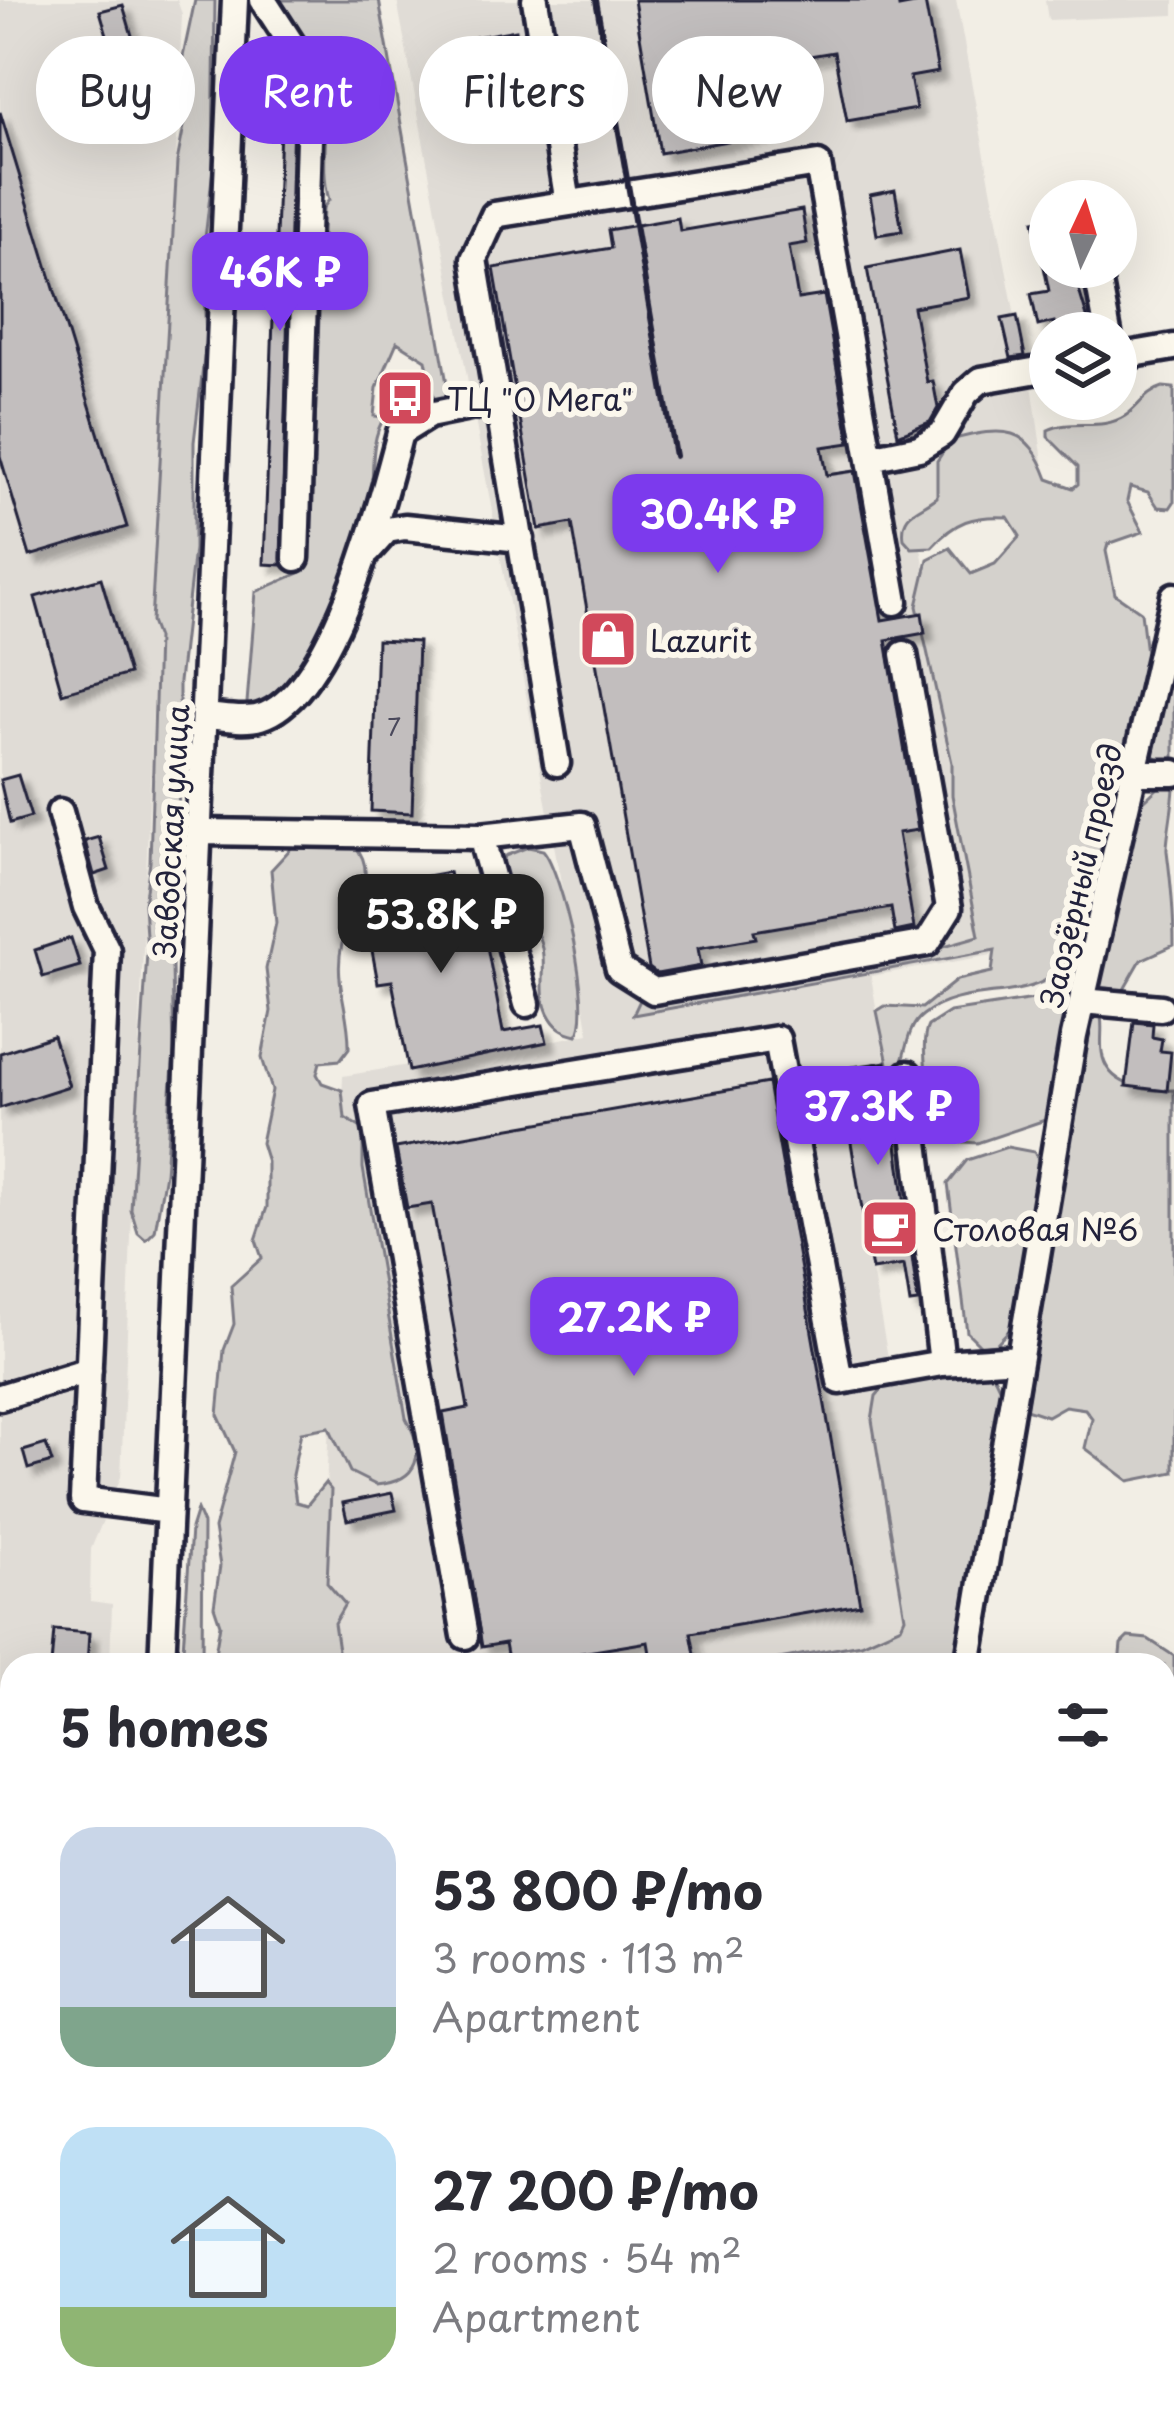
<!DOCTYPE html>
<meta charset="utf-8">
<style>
:root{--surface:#fff;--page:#f7f7f7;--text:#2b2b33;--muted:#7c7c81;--accent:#7c3aed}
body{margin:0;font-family:"Playpen Sans",sans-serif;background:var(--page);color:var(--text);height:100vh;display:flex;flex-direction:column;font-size:45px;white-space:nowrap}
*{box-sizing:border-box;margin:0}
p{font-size:39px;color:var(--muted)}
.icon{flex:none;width:66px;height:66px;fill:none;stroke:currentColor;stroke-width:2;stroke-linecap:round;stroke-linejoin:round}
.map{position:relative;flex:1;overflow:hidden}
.panel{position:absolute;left:0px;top:1653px;width:1176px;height:768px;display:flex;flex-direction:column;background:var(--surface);border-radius:36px 36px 0 0;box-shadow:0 12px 48px #0002}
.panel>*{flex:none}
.hud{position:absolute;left:36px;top:36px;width:1104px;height:108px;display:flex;gap:24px}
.needle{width:78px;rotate:4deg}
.fabs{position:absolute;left:1029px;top:180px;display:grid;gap:24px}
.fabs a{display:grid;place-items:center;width:108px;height:108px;border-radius:50%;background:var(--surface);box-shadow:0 12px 48px #0002;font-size:60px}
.price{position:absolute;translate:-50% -102px;padding:0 27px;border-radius:24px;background:var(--accent);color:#fff;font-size:39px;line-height:78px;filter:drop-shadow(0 3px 6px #0008)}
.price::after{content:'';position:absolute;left:50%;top:72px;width:36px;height:27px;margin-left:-18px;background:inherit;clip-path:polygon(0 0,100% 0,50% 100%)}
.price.selected{background:#222;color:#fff}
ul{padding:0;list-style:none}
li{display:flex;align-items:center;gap:36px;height:300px;padding:0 60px}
li span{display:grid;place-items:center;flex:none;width:336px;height:240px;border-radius:36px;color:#555}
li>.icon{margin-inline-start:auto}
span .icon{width:144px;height:144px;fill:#fffc;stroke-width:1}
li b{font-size:51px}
h2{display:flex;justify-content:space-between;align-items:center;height:144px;padding:0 60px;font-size:51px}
.pill{padding:0 42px;border-radius:54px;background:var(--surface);box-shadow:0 12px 48px #0002;font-size:42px;line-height:108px}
.pill.selected{background:var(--accent);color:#fff}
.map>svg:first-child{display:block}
.built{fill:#e0dcd6}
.green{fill:#d4d1cc;stroke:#7b7a84;stroke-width:3}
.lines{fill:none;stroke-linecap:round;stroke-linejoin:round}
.river{stroke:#aeabad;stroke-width:33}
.building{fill:#c2bebe;stroke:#22223b;stroke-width:3;filter:url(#shadow)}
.minor-casing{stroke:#22223b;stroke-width:33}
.minor{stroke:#fbf7ec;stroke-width:24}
.rail{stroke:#22223b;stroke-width:6}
.labels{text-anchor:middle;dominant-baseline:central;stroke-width:12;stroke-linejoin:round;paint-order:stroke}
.number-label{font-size:24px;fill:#4a495c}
.poi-label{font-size:30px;fill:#22223b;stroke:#fbf7ec;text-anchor:start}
.street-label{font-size:30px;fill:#22223b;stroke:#fbf7ec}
</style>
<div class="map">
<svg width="1174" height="2421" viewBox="0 0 1174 2421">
<defs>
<filter id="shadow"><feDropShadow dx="8" dy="8" stdDeviation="3" flood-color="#0004"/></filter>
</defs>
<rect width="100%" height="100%" fill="#f2eee5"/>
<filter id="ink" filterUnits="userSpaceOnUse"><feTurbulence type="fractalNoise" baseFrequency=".00833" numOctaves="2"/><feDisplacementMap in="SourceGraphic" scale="24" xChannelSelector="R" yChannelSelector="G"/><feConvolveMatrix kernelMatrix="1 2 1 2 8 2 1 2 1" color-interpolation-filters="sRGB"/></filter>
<g filter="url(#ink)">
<path class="built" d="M0 0H177L182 14 121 1477 91 1549 90 1601 112 1604 110 1665H12V1874L6 1875 0 1868Z
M397 0H956L1014 311 1029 364 1048 496 916 521 995 948 992 955 871 976 907 1195 918 1194 929 1300 910 1303 903 1265 872 1271 945 1665H319L343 1076 408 1065 410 1071 589 1033Z
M1045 0H1174V15L1048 20Z"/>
<path class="green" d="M195 0H215L213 169 203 256 206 342 194 442V549L179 682V796L170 882 174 1051 165 1173 155 1231 146 1240 138 1233 131 1210 147 952 144 904 150 862 157 638 151 622 177 162 185 121 181 66Z
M278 0H379L451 406 435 404 426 360 397 342 377 388 374 416 385 417C368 440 375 479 370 507 357 582 320 670 252 708L247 703 256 592 304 571 311 536 323 208 329 200C318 163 333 120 321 85 311 54 276 33 278 0Z
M1163 387 1174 388V502L1170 508 1158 507 1148 492 1130 487 1127 501 1143 532 1108 544 1106 551 1115 594 1141 612 1146 653 1139 698 1080 939C1048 1017 974 975 923 1015 907 1027 907 1050 900 1067L890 1073 877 1011 885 1006 922 1008 957 980 992 972 995 950 633 1015 640 1000 923 952 979 936 952 795V763L917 606 928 559 950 548 971 574 995 564 1020 536 1008 517C973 515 955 521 932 547L912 548 904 539C900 511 920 511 937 497V461L951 440C1005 426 1028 425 1048 479L1073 488 1078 484V467L1048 437V430C1072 418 1100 432 1125 416 1138 408 1145 392 1163 387Z
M1174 644V769L1153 755Z
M1174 786C1174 803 1166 841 1167 851 1171 882 1174 912 1174 945L1141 960 1122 993H1101L1097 982 1134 810 1158 788Z
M295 844 354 845C382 875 350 912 342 944 333 981 350 1012 349 1048L340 1060 320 1062 317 1074 322 1083 342 1090 345 1118 363 1129V1168L406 1418C426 1453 420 1481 376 1485L350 1472 329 1427 301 1432 292 1475 296 1502 307 1505 325 1483 331 1490 327 1583 345 1604 334 1623 338 1650 328 1665H213L220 1624 214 1606 220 1566 214 1528 235 1452 218 1415 224 1350 234 1324 231 1286 262 1258 256 1240 267 1207V1162L261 1143 272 1090 262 1058 271 1011 266 969 276 923 271 870Z
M528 847 543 850C562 871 594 1012 577 1035 563 1032 555 1027 548 1013 537 991 549 962 539 938 526 907 490 900 505 856Z
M1047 997 1062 999 1066 1005 1048 1119 977 1143 950 1141C933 1125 917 1047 928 1026L950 1012Z
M1100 1012C1104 1025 1100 1038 1102 1052 1106 1086 1146 1092 1174 1090V1472L1129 1481 1085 1448 1092 1418 1085 1409 1065 1406 1047 1416 1026 1409 1087 1030 1092 1015Z
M1007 1147 1034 1152 1041 1164 1016 1323 996 1344 981 1346 967 1332 948 1184 967 1160Z
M991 1370 1002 1393 958 1665H746L861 1644 901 1626 905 1617 872 1420 876 1396 889 1381Z
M197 1510 203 1524 202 1665H182L191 1529Z
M1128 1637 1148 1639 1174 1656V1725H1164V1665H1119L1121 1644Z
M1174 1749V1867L1164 1862V1756Z
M1174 1952V2074L1164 2066V1957Z
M1174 2098V2191L1164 2193V2100Z
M0 2264 12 2305V2409H42L46 2421 0 2416Z
M196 2409H388L403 2421H199Z
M512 2409H694L701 2421H504Z
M837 2409H1153L1174 2421H836Z"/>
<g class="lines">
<path class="river" d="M761 2409 766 2421
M462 2421 466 2409"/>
</g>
<path class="building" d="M634 0H898L899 7 925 2 938 72 910 77 916 109 847 121 834 52 755 65 767 134 660 153Z
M123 5 142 70 119 76 100 11Z
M516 30 531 117 491 124 476 37Z
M282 73 294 79 281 565 264 564Z
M0 112 127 527 30 556 0 456Z
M895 190 902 231 877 235 870 195Z
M802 210 807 243 789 246 798 299 824 295 850 443 822 447 827 475 855 471 882 620 922 613 925 633 886 640 918 830 898 833 914 928 895 932 891 908 754 931 756 938 698 948 701 966 657 974 649 968 572 523 539 529 494 268 611 248 608 230 678 218 680 231Z
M1050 218V263L1043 264 1034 221Z
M960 250 969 297 913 307 927 382 933 381 938 408 930 422 898 435 867 268Z
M1044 267H1072L1091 330 1056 333 1054 322 1038 326 1031 294 1049 291Z
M1017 316 1025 356 1011 358 1002 319Z
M101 578 129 674 62 693 35 597Z
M377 640 418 642 412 813 371 811Z
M18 775 31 817 10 823 0 780Z
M99 837 109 870 94 875 85 841Z
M449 872 458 918 481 914 503 1032 543 1025 547 1042 409 1071 392 981 378 983 369 934 386 931 378 885Z
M71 938 80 966 43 977 35 950Z
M1134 1022 1153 1024 1152 1037 1162 1039 1160 1051 1171 1052 1167 1091 1126 1086Z
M53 1036 69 1086 0 1108V1053Z
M886 1062 918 1302 910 1303 904 1265 872 1270 839 1069Z
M768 1083 860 1604 691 1633 697 1665H652L648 1642 509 1665 505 1643 482 1647 443 1413 468 1408 432 1204 407 1208 396 1148Z
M46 1444 52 1462 28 1469 23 1451Z
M392 1493 396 1510 347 1520 343 1503Z
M54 1630 89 1633 87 1665H51Z"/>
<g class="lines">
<defs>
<path id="minor" d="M263 0 311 74 296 558
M535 0 568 203
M1096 267 1108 333
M1116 357 1174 347
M870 458 919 448 942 434 966 393 981 380 1050 368
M369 550 387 530 405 527 521 539
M205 716C222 717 244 722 260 717 334 695 382 500 400 433L429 415 499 401
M557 763 474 259 494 215 818 164 895 602
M1133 773H1174
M60 812 86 907 107 950 83 1500 169 1511
M200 832 481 836 582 825 619 969 654 991 927 943 949 908 904 654
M481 836 527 1004
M1082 1001 1161 1008
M908 1074 942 1363
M0 1397 89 1370
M465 1636 372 1105 777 1039 840 1381 942 1363 1019 1358
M162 1665 235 0
M968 1665 1074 1036 1174 596
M0 2240 12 2279
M1164 2396 1174 2402
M52 2409 56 2421
M146 2409 150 2421"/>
</defs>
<use href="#minor" class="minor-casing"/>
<use href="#minor" class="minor"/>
<path class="rail" d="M596 0 675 456"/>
</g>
</g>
<defs>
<symbol id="bus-square" viewBox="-11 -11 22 22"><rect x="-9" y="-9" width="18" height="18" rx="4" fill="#d1495b" stroke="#fbf7ec"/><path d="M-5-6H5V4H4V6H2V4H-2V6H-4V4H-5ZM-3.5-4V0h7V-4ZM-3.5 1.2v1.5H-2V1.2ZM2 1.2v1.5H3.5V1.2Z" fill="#fff"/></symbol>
<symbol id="shop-square" viewBox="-11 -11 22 22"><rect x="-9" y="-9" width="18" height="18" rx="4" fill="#d1495b" stroke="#fbf7ec"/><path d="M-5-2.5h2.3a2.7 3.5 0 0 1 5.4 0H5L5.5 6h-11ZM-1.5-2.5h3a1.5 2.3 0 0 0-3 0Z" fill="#fff"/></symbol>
<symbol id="cafe-square" viewBox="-11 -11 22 22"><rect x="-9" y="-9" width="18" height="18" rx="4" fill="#d1495b" stroke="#fbf7ec"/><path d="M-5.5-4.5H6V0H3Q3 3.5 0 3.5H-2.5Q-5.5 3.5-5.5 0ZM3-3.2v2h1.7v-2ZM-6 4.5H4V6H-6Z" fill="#fff"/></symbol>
</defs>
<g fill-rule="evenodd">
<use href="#bus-square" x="372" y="365" width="66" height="66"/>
<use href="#shop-square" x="575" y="606" width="66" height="66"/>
<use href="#cafe-square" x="857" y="1195" width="66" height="66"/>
</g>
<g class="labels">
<g class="number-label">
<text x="394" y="726">7</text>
</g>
<g class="poi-label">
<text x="447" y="398">ТЦ "О Мега"</text>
<text x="650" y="639">Lazurit</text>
<text x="932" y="1228">Столовая №6</text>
</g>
<g class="street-label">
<text transform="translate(170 831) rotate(-87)">Заводская улица</text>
<text transform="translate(1080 875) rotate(-77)">Заозёрный проезд</text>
</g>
</g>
</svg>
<div class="fabs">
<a><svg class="needle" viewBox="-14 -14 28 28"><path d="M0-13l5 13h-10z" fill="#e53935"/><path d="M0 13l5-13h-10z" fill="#7c7c81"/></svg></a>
<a><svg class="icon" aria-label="layers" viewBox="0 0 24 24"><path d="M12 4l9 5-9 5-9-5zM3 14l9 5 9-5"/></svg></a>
</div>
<b class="price" style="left:280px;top:334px">46K ₽</b>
<b class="price" style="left:718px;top:576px">30.4K ₽</b>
<b class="price selected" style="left:441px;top:976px">53.8K ₽</b>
<b class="price" style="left:878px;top:1168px">37.3K ₽</b>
<b class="price" style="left:634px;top:1379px">27.2K ₽</b>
<div class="hud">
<a class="pill">Buy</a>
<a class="pill selected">Rent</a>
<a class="pill">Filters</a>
<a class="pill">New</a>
</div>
<section class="panel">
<h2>5 homes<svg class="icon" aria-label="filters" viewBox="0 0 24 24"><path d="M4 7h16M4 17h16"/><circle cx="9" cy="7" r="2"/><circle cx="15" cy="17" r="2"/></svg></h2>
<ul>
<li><span style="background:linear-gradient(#c9d6e8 75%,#7fa58c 0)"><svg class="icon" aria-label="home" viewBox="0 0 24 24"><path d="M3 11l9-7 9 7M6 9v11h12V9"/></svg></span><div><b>53 800 ₽/mo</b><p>3 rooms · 113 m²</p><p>Apartment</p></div></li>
<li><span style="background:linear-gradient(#bfe0f5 75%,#8fb573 0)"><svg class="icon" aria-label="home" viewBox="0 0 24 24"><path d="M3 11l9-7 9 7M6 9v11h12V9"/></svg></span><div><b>27 200 ₽/mo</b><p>2 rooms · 54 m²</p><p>Apartment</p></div></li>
</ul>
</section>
</div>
